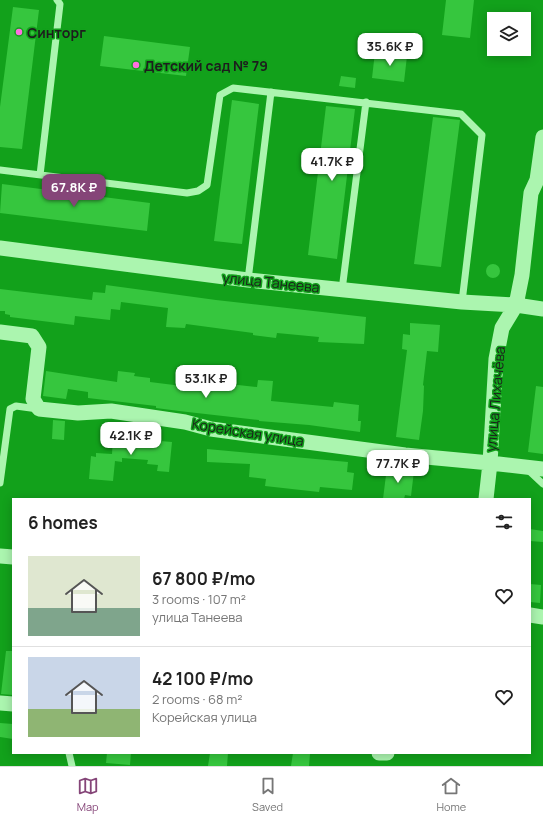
<!DOCTYPE html>
<meta charset="utf-8">
<style>
:root{--surface:#fff;--page:#f2f2f2;--text:#222;--muted:#767676;--line:#e0e0e0;--accent:#854578}
body{margin:0;font-family:Manrope,sans-serif;background:var(--page);color:var(--text);height:100vh;display:flex;flex-direction:column;font-size:15px;white-space:nowrap}
*{box-sizing:border-box;margin:0}
p{font-size:13px;color:var(--muted)}
.icon{flex:none;width:22px;height:22px;fill:none;stroke:currentColor;stroke-width:2;stroke-linecap:round;stroke-linejoin:round}
.map{position:relative;flex:1;overflow:hidden}
.sheet{position:absolute;left:12px;top:498px;width:519px;height:256px;display:flex;flex-direction:column;background:var(--surface);border-radius:0px;box-shadow:0 2px 10px #0003}
.sheet>*{flex:none}
.buttons{position:absolute;left:487px;top:12px;display:grid;gap:8px}
.buttons a{display:grid;place-items:center;width:44px;height:44px;border-radius:0px;background:var(--surface);box-shadow:0 2px 10px #0003;font-size:20px}
.price{position:absolute;translate:-50% -34px;padding:0 9px;border-radius:8px;background:#fff;color:#222;font-size:13px;line-height:26px;filter:drop-shadow(0 1px 2px #0008)}
.price::after{content:'';position:absolute;left:50%;top:24px;width:12px;height:9px;margin-left:-6px;background:inherit;clip-path:polygon(0 0,100% 0,50% 100%)}
.price.on{background:var(--accent);color:#fff}
ul{padding:0;list-style:none}
li{display:flex;align-items:center;gap:12px;height:100px;padding:0 16px}
li+li{border-top:1px solid var(--line)}
li span{display:grid;place-items:center;flex:none;width:112px;height:80px;border-radius:0px;color:#555}
li>.icon{margin-inline-start:auto}
span .icon{width:48px;height:48px;fill:#fffc;stroke-width:1}
li b{font-size:17px}
h2{display:flex;justify-content:space-between;align-items:center;height:48px;padding:0 16px;font-size:17px}
.menu{display:flex;justify-content:space-around;align-items:center;height:56px;border-top:1px solid var(--line);background:var(--surface);font-size:11px;color:var(--muted)}
.menu a{display:grid;justify-items:center;gap:2px}
.menu .on{color:var(--accent)}
.map>svg:first-child{display:block}
.building{fill:#36c63e}
.lines{fill:none;stroke-linecap:round;stroke-linejoin:round}
.service{stroke:#abf5af;stroke-width:7}
.minor{stroke:#abf5af;stroke-width:15}
.poi-dot{fill:#ff6fe1;stroke:#12a11b;stroke-width:1.5}
.labels{text-anchor:middle;dominant-baseline:central;stroke-width:3;stroke-linejoin:round;paint-order:stroke}
.poi-label{font-size:14px;font-weight:bold;fill:#1d1d1d;stroke:#12a11b;text-anchor:start}
.street-label{font-size:14px;fill:#1d1d1d;stroke:#12a11b}
</style>
<div class="map">
<svg width="543" height="766" viewBox="0 0 543 766">
<rect width="100%" height="100%" fill="#12a11b"/>
<path class="building" d="M446 0H474L470 38 442 35Z
M13 7 39 10 22 149 0 147V107Z
M104 36 190 47 186 76 100 66Z
M375 52 407 56 404 82 372 78Z
M341 76 356 78 355 88 339 86Z
M232 100 259 104 242 244 214 241Z
M326 106 355 109 337 259 308 255Z
M433 117 460 120 441 267 414 264Z
M2 184 150 203 147 231 0 213Z
M486 271a7 7 0 1 1 14 0a7 7 0 1 1-14 0Z
M106 285 216 300 366 317 364 344 318 342 319 337 277 333 276 338 253 335V333L186 324 185 328 166 327 168 308 121 302 120 310 111 309 110 320 75 316 74 325 10 317V315L5 314V311H0V289L92 300 93 292 105 293Z
M410 323 440 325 438 352 427 351 423 385 424 386 423 411 419 440 396 437 407 350 402 349 403 334 410 335Z
M183 370 194 371 193 380 257 387 258 380 273 381 271 401 333 407 334 402 359 405 358 421H361L360 432 309 425 259 421V420L179 411 156 408V406L88 398V392L68 389 66 399 43 396 46 371 117 382 118 371 135 373 134 376 150 378V382L182 386Z
M536 386 543 387V454L528 452Z
M53 420 65 421 64 440 52 439Z
M113 437 172 442 169 472 157 471 158 465 147 464 148 460 122 458V462L115 461 113 481 89 479 91 456 96 457V453L112 454Z
M207 449 348 462 347 472 354 473 352 490 320 487 319 492 265 486 266 479 249 477 250 464 207 462Z
M387 467 414 471 411 496 405 495 404 499H383Z
M530 529 543 531V542L530 541Z
M530 584 541 585 540 603 530 602Z
M6 651H13V695L1 694Z
M0 723 13 724V739L0 737Z
M107 753H131L130 765 106 763Z
M210 753H228L227 766H208Z
M293 753 310 754 309 766H291Z"/>
<g class="lines">
<path class="service" d="M0 170 187 193 198 191 207 185 220 95 233 88 461 114 482 135 462 302
M40 175 60 4 57 0
M248 280 271 92
M342 290 366 102
M527 469 543 484
M0 483 10 409 16 406 38 409
M69 753 72 766"/>
<path class="minor" d="M0 248 248 280 462 302 516 305 543 309
M0 332 32 336 39 347 33 399 39 409 78 413 111 411 185 422 211 429 292 440 405 455 490 463 543 469
M486 499 490 463 496 359 502 328 516 305 522 275 531 193 537 180 543 137
M0 556 13 557
M530 615 543 617
M0 703 13 704
M379 753H387"/>
</g>
<g class="poi-dot">
<circle cx="19" cy="32" r="4"/>
<circle cx="136" cy="65" r="4"/>
</g>
<g class="labels">
<g class="poi-label">
<text x="27" y="32">Синторг</text>
<text x="144" y="65">Детский сад № 79</text>
</g>
<g class="street-label">
<text transform="translate(271 282) rotate(6)">улица Танеева</text>
<text transform="translate(495 399) rotate(-85)">улица Лихачёва</text>
<text transform="translate(248 432) rotate(9)">Корейская улица</text>
</g>
</g>
</svg>
<div class="buttons">
<a><svg class="icon" aria-label="layers" viewBox="0 0 24 24"><path d="M12 4l9 5-9 5-9-5zM3 14l9 5 9-5"/></svg></a>
</div>
<b class="price" style="left:390px;top:67px">35.6K ₽</b>
<b class="price" style="left:332px;top:182px">41.7K ₽</b>
<b class="price on" style="left:74px;top:208px">67.8K ₽</b>
<b class="price" style="left:206px;top:399px">53.1K ₽</b>
<b class="price" style="left:131px;top:456px">42.1K ₽</b>
<b class="price" style="left:398px;top:484px">77.7K ₽</b>
<section class="sheet">
<h2>6 homes<svg class="icon" aria-label="filters" viewBox="0 0 24 24"><path d="M4 7h16M4 17h16"/><circle cx="9" cy="7" r="2"/><circle cx="15" cy="17" r="2"/></svg></h2>
<ul>
<li><span style="background:linear-gradient(#dfe7d0 65%,#7fa58c 0)"><svg class="icon" aria-label="home" viewBox="0 0 24 24"><path d="M3 11l9-7 9 7M6 9v11h12V9"/></svg></span><div><b>67 800 ₽/mo</b><p>3 rooms · 107 m²</p><p>улица Танеева</p></div><svg class="icon" aria-label="heart" viewBox="0 0 24 24"><path d="M12 20l-8-8c-3-5 5-10 8-4 3-6 11-1 8 4z"/></svg></li>
<li><span style="background:linear-gradient(#c9d6e8 65%,#8fb573 0)"><svg class="icon" aria-label="home" viewBox="0 0 24 24"><path d="M3 11l9-7 9 7M6 9v11h12V9"/></svg></span><div><b>42 100 ₽/mo</b><p>2 rooms · 68 m²</p><p>Корейская улица</p></div><svg class="icon" aria-label="heart" viewBox="0 0 24 24"><path d="M12 20l-8-8c-3-5 5-10 8-4 3-6 11-1 8 4z"/></svg></li>
</ul>
</section>
</div>
<nav class="menu">
<a class="on"><svg class="icon" aria-label="map" viewBox="0 0 24 24"><path d="M3 6l6-2 6 2 6-2v14l-6 2-6-2-6 2zM9 4v14M15 6v14"/></svg>Map</a>
<a><svg class="icon" aria-label="saved" viewBox="0 0 24 24"><path d="M7 4h10v16l-5-4-5 4z"/></svg>Saved</a>
<a><svg class="icon" aria-label="home" viewBox="0 0 24 24"><path d="M3 11l9-7 9 7M6 9v11h12V9"/></svg>Home</a>
</nav>
